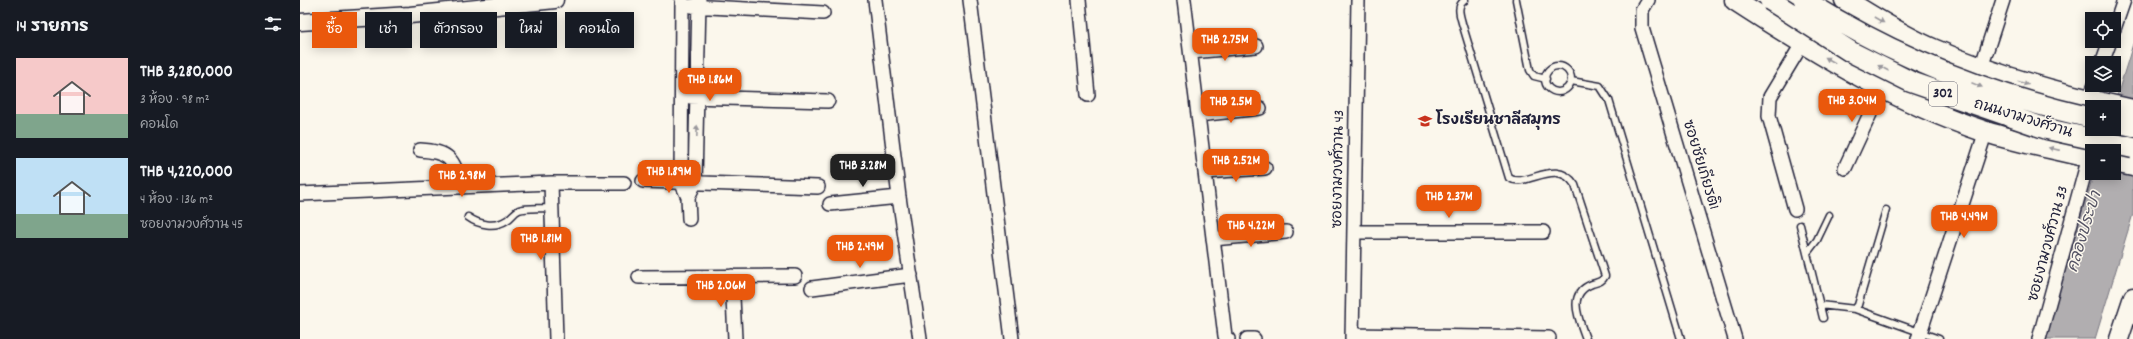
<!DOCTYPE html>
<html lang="th">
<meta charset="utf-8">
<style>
:root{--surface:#171b24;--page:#242831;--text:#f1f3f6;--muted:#9ea1a6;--accent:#ea580c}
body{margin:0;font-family:Dekko,"Playpen Sans Thai",sans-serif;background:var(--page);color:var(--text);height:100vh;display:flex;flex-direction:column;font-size:15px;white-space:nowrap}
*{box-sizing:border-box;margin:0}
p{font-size:13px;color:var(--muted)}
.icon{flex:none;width:22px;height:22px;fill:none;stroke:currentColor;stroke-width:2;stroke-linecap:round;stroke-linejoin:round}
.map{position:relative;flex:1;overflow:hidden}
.drawer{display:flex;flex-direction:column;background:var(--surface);width:300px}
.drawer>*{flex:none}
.top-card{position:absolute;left:12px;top:12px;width:380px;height:36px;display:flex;gap:8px}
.tools{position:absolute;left:1785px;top:12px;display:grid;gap:8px}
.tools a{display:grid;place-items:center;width:36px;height:36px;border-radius:0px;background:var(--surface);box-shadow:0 2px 10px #0003;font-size:20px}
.price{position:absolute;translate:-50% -34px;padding:0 9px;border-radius:8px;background:var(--accent);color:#fff;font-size:13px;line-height:26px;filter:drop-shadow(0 1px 2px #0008)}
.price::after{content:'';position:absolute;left:50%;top:24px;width:12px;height:9px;margin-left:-6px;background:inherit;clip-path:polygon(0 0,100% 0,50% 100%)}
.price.on{background:#222;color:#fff}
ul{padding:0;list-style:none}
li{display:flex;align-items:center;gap:12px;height:100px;padding:0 16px}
li span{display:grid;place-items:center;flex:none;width:112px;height:80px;border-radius:0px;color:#555}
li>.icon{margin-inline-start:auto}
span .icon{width:48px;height:48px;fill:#fffc;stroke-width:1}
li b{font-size:17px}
h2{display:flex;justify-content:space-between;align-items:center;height:48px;padding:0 16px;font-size:17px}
.pill{padding:0 14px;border-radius:0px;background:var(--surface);box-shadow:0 2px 10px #0003;font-size:14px;line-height:36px}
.pill.on{background:var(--accent);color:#fff}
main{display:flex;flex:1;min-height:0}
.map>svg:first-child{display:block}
.water{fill:#b1aeb0;stroke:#787681}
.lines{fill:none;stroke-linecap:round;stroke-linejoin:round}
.service-casing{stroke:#22223b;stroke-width:9}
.minor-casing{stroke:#22223b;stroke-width:16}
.tertiary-casing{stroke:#22223b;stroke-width:19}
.secondary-casing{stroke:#22223b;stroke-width:21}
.primary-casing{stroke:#22223b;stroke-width:23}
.service{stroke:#fbf7ec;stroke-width:6}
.minor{stroke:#fbf7ec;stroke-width:13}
.tertiary{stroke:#fbf7ec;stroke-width:16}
.secondary{stroke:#fbf7ec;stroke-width:18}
.primary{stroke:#fbf7ec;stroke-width:20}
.primary-bridge-casing{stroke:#22223b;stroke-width:23;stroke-linecap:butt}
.primary-bridge{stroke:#fbf7ec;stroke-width:20}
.oneway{fill:#99979c}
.labels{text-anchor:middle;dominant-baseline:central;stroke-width:3;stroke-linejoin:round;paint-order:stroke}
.shield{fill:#fbf7ec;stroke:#636270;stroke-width:1}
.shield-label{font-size:14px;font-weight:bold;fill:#22223b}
.street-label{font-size:15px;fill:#22223b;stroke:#fbf7ec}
.poi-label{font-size:15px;font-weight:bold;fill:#22223b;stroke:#fbf7ec;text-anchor:start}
.water-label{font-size:16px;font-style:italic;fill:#545364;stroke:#fbf7ec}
</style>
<main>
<section class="drawer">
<h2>14 รายการ<svg class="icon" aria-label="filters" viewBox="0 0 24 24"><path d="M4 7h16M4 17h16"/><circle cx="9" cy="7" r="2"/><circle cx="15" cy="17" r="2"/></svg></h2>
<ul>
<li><span style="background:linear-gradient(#f6c9c9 70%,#7fa58c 0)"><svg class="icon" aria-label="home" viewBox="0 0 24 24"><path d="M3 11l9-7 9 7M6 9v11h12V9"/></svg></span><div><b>THB 3,280,000</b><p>3 ห้อง · 98 m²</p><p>คอนโด</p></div></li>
<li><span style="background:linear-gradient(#bfe0f5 70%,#7fa58c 0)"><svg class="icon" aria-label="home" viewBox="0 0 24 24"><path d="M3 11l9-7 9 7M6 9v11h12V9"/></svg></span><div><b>THB 4,220,000</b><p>4 ห้อง · 136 m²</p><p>ซอยงามวงศ์วาน 45</p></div></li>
</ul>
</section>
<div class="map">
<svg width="1833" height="339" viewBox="0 0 1833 339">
<rect width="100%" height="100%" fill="#fbf7ec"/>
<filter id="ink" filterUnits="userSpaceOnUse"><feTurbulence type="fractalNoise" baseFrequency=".025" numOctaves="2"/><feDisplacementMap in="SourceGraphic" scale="8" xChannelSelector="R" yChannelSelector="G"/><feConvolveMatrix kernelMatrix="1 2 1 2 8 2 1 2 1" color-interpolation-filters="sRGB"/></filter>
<g filter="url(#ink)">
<path class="water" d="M1833 44V214L1795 339H1743L1794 173H1814V151H1800Z"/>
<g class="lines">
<defs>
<path id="service" d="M1165 0C1156 6 1160 15 1162 23L1209 178C1227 189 1256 156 1275 185L1305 276C1302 282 1298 282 1292 284 1266 294 1279 319 1286 339
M1216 0 1230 70 1234 76 1246 79
M1245 79a13 13 0 1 1 26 0a13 13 0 1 1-26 0Z
M1271 81 1300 86 1309 100 1381 339
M168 217C179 225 195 228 207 220 212 217 214 212 219 210 228 207 241 209 251 208
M1500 225 1523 318
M1507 253 1517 240 1529 215
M1520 305 1555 309 1558 305 1586 210
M1555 309 1639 339"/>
<path id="minor" d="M382 0 381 182 388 197 389 219
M575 0 599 197 620 339
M670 0 712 339
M779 0 788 95
M884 0 925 336 928 339
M1348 0 1342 10V28L1435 339
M391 6 523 13
M1814 29 1824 0
M891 52 956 46
M1802 63 1810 41
M1681 68 1703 0
M390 97 528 101
M1789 100 1795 85
M898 115 960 108
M120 150C149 152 154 158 160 186
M1545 168 1582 88
M905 172 965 168
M343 181 518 187
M251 183 256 339
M0 194 251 183H324
M388 197 395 183 399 0
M530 204 599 197
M1495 209 1469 116 1470 97 1502 44
M1054 232H1243
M913 239 986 232
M432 276 435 339
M339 277 495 276
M512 288 611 275
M1052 335 1249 338
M947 339H954
M1052 339 1058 0
M1618 339 1686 131
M1739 339 1789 157"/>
<path id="tertiary" d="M0 22 110 15 255 0"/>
<path id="secondary" d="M1819 339 1833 297"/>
<path id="primary" d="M1435 0C1515 52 1595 102 1686 132 1721 143 1757 149 1792 158
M1545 0C1574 17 1602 36 1633 49 1697 77 1764 95 1833 110
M1814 123 1833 127
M1814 162 1833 166"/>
</defs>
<use href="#service" class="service-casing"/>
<use href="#minor" class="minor-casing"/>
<use href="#tertiary" class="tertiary-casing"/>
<use href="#secondary" class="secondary-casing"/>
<use href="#primary" class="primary-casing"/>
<use href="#service" class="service"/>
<use href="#minor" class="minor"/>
<use href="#tertiary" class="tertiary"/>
<use href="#secondary" class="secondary"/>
<use href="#primary" class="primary"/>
<defs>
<path id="primary-bridge" d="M1470 0 1551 52 1611 82 1747 129 1833 148
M1504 0C1592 56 1690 95 1792 118"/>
</defs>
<use href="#primary-bridge" class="primary-bridge-casing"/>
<use href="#primary-bridge" class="primary-bridge"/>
</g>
<defs><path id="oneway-solid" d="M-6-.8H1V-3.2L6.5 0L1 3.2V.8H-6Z"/></defs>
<g class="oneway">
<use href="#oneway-solid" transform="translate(1579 20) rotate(30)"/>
<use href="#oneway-solid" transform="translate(1530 60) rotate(-150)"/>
<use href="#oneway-solid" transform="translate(1583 68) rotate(-153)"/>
<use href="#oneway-solid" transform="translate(1723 83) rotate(17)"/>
<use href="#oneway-solid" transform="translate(1677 85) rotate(22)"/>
<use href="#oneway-solid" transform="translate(397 131) rotate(-88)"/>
<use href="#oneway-solid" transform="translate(1754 149) rotate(-167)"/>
</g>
</g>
<defs>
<symbol id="school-bare" viewBox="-9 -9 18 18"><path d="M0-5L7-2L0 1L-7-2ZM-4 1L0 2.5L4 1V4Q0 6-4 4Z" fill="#c8321e" stroke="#fbf7ec" stroke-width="2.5" paint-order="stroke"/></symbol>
</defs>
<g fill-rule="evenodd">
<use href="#school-bare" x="1115" y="111" width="20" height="20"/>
</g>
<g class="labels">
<rect class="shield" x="1629" y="82" width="28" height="24" rx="3"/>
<g class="shield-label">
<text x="1643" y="94">302</text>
</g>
<g class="street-label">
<text transform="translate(1723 119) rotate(17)">ถนนงามวงศ์วาน</text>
<text transform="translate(1400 165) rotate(73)">ซอยชัยเกียรติ1</text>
<text transform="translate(1039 169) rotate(-89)">ซอยงามวงศ์วาน 43</text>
<text transform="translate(1749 244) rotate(-75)">ซอยงามวงศ์วาน 33</text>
</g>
<g class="poi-label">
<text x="1136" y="121">โรงเรียนชาลีสมุทร</text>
</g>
<g class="water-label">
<text transform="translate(1785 232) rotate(-73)">คลองประปา</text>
</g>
</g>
</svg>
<div class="tools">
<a><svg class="icon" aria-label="locate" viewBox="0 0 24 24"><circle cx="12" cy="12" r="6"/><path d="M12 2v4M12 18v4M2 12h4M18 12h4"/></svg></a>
<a><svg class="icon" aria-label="layers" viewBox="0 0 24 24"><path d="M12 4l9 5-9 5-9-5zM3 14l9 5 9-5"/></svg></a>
<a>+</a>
<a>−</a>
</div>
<b class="price" style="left:925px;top:62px">THB 2.75M</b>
<b class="price" style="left:410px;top:102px">THB 1.86M</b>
<b class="price" style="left:1552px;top:123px">THB 3.04M</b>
<b class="price" style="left:931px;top:124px">THB 2.5M</b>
<b class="price" style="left:936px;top:183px">THB 2.52M</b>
<b class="price on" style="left:563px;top:188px">THB 3.28M</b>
<b class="price" style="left:369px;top:194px">THB 1.89M</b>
<b class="price" style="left:162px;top:198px">THB 2.98M</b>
<b class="price" style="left:1149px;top:219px">THB 2.37M</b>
<b class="price" style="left:1664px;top:239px">THB 4.49M</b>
<b class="price" style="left:951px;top:248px">THB 4.22M</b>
<b class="price" style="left:241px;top:261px">THB 1.81M</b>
<b class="price" style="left:560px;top:269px">THB 2.49M</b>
<b class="price" style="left:421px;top:308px">THB 2.06M</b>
<div class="top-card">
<a class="pill on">ซื้อ</a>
<a class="pill">เช่า</a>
<a class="pill">ตัวกรอง</a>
<a class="pill">ใหม่</a>
<a class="pill">คอนโด</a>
</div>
</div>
</main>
